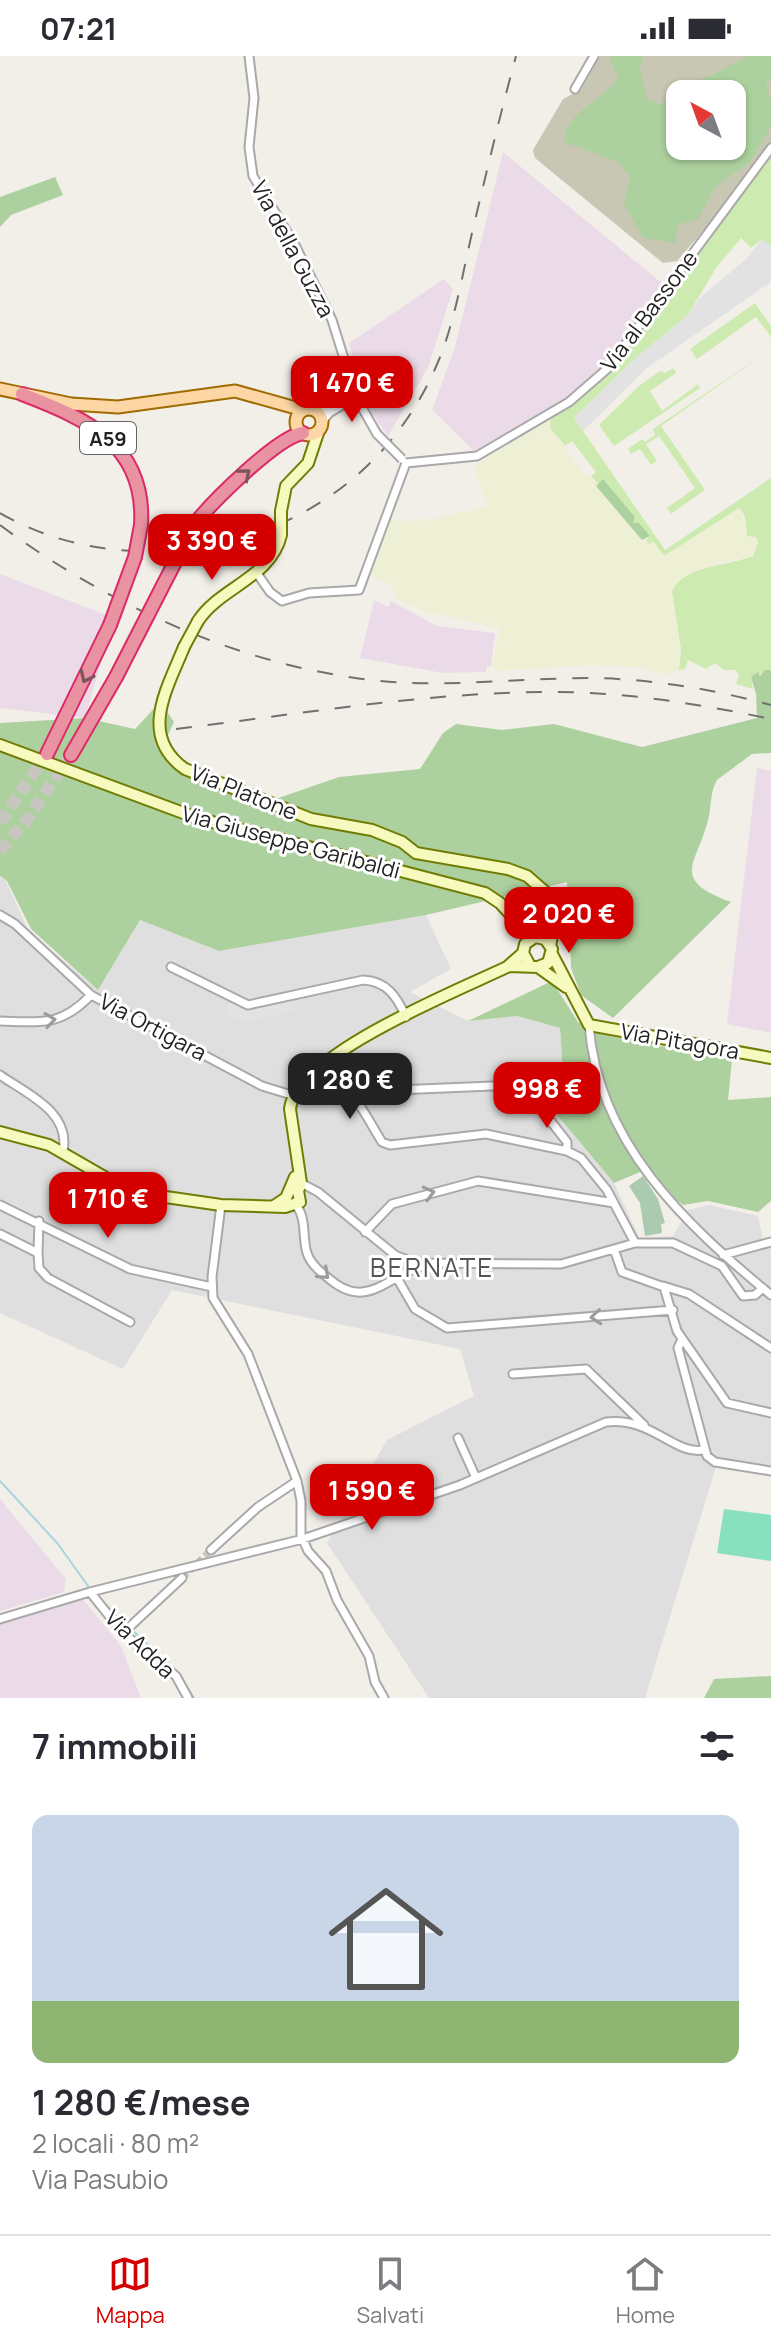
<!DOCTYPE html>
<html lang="it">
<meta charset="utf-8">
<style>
:root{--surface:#fff;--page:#f2f2f3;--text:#2b2b33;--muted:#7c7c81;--line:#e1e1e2;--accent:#d40000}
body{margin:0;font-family:Manrope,sans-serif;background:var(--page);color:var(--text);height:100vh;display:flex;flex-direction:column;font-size:30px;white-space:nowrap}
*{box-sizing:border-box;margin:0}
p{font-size:26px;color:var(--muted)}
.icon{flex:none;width:44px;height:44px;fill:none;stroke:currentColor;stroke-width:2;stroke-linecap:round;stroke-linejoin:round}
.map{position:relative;height:1642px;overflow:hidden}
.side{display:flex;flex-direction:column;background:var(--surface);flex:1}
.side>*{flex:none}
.needle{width:52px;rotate:319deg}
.buttons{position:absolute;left:666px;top:24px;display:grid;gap:16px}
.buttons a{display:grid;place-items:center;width:80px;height:80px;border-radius:16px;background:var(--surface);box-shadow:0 2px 6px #0004;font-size:40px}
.price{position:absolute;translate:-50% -68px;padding:0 18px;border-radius:16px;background:var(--accent);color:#fff;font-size:26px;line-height:52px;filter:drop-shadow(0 2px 4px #0008)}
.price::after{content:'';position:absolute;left:50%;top:48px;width:24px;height:18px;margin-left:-12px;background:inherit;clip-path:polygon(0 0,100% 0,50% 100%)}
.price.on{background:#222;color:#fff}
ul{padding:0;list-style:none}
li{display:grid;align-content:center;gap:16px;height:424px;padding:0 32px}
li+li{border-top:2px solid var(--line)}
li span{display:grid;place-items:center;height:248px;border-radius:16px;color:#555}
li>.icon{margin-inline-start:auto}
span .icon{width:144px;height:144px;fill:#fffc;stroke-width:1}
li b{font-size:34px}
h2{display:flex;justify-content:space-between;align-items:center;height:96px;padding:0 32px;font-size:34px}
.status{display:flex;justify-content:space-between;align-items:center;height:56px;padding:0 40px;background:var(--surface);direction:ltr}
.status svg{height:22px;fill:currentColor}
.menu{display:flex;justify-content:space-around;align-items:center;height:112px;border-top:2px solid var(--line);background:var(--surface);font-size:22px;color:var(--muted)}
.menu a{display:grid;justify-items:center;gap:4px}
.menu .on{color:var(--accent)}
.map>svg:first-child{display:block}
.residential{fill:#e0dfdf}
.industrial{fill:#ebdbe8}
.construction{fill:#c7c7b4;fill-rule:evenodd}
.farmland{fill:#eef0d5}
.grass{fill:#cdebb0}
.forest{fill:#add19e;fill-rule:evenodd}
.cemetery{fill:#aacbaf}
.pitch{fill:#88e0be}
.parking{fill:#e2e2e2}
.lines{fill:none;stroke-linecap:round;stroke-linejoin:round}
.stream{stroke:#aad3df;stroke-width:2}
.street-tunnel{stroke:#c8c6c1;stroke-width:7;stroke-dasharray:7 3.5;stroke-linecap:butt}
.highway-tunnel{stroke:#c8c6c1;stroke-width:12;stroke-dasharray:12 6;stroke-linecap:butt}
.street-casing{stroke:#a9a9a9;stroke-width:11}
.secondary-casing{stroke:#707d05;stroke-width:14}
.primary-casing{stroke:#a06b00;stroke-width:15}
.highway-casing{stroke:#dc2a67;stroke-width:16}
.street{stroke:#fff;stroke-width:7}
.secondary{stroke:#f7fabf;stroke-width:10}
.primary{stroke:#fcd6a4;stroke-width:11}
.highway{stroke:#e892a2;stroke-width:12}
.rail{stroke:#707070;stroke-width:2;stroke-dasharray:16 16;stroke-linecap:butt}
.street-bridge-casing{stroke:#a9a9a9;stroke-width:11;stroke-linecap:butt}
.secondary-bridge-casing{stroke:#707d05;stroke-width:14;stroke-linecap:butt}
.highway-bridge-casing{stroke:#dc2a67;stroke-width:16;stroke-linecap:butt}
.street-bridge{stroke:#fff;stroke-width:7}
.secondary-bridge{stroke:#f7fabf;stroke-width:10}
.highway-bridge{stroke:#e892a2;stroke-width:12}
.oneway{stroke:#7b545c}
.oneway2{stroke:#9c9c9c}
.labels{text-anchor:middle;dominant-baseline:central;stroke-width:6;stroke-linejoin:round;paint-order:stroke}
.shield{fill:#fff;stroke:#646464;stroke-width:2}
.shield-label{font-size:20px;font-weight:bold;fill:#222}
.street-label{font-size:22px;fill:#222;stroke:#fff}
.quarter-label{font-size:26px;letter-spacing:2px;fill:#555;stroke:#fff}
</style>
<div class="status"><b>07:21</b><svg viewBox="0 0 49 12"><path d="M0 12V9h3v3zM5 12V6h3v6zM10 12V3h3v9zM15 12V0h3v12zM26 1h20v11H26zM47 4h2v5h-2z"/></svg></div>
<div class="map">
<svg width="771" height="1642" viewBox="0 0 771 1642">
<rect width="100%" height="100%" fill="#f2efe9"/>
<path class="residential" d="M0 821 6 825 28 874 98 934 140 864 219 895 426 859 451 913 410 936 468 965 517 960 560 972 563 1016 543 1042 614 1127 640 1183 673 1180 688 1154 709 1149 758 1160 763 1184 771 1181V1420L716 1411 645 1642H429L327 1487 387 1384 474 1340 460 1293 172 1234 123 1313 0 1257Z"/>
<path class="industrial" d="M503 96 663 228 604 308 566 342 474 395 432 354 455 291Z
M444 223 453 233 428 312 388 380 366 349 349 287Z
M0 518 114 562 85 662 0 652Z
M374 544 388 551 391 545 437 570 495 577 491 611H486V616L443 617 360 602Z
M757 712 771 715V977L727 968Z
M0 1443 66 1523 64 1536 0 1555Z
M81 1541 121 1590 141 1642H0V1565Z"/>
<path class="construction" d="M600 0H771V87L728 146 677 205 663 207 535 102 533 94 563 43 581 34ZM680 38H732V90H680Z"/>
<path class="farmland" d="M551 360 550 372 586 420H591L642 484 654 486 664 500 739 451 748 471 746 476 756 481 757 494 749 502 720 506 672 532 681 593 678 596 679 614 669 619 636 611 591 609 495 615 492 610 500 572 425 556 396 542 389 527 370 521 391 463 405 466 417 461 424 465 488 450 474 411Z"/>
<path class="grass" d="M771 98V191L762 183 751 192 741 182 716 212 688 259 632 305 574 362 665 494 771 422V614L751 621 753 633 736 628 739 619 736 614H724L715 607 706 613 688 604 685 613 679 614 681 593 672 535C684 509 729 510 753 500L758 487 756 481 747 480C746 470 747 459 739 452L664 500 654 486 649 488 646 484 650 480 639 467H633L631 464 635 461 604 424 598 428 591 420 596 416 572 385 565 390 550 372 551 360 578 344 606 319Z
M755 247 771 270V281L756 261 697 303 690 293Z
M771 293 661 370 705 434 671 458 667 452 695 432 659 380 646 388 657 405 651 409 640 393 631 398 628 393 642 383 645 386 655 379 653 373Z
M673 312 676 317 650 335 662 355 698 328 700 332 614 390 599 369 639 330 660 315 665 317Z"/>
<path class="forest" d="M612 0H643L640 13 647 43 660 49 678 31 711 20 748 0H771V22L766 26 771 45V70L750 106 715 131 699 162 678 169 675 187 643 182 624 148 630 120 616 105 564 86C568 51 604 47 618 20L610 4ZM680 38H732V90H680Z
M55 121 63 139 11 159 0 171V141Z
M603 423 635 461 633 467H639L650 480 642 484 596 430Z
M765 614H771V697L752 698 717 724C709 737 712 754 707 768 695 810 671 824 731 846L613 962 581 939 571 912 567 826 426 859 219 895 140 864 98 934 31 873 7 825 0 820V667L85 662 135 673 160 646 174 666 166 683 168 704 176 714 199 725 267 746 339 721 420 713 443 677 456 668 502 674 554 668 642 691 757 662 756 638 751 621 758 616 760 620Z
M552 925 578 966 595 977 732 1004 728 1044 771 1041V1145L758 1156 708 1145 683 1149 640 1116 614 1127 543 1042 563 1016 560 972 517 960 468 965Z
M771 1620V1642H704L714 1623Z"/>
<path class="cemetery" d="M643 1120 658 1143 665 1167 661 1168 662 1177 645 1180 640 1147 629 1130Z"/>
<path class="pitch" d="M724 1453 771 1459V1505L717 1497Z"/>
<path class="parking" d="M762 183 771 191V226L647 312 583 375 574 362 632 305 688 259 700 242 746 203Z
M292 943 294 955 242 967 224 956 230 946 244 955Z"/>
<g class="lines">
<path class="stream" d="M0 1425 58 1488 88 1530
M103 1546 126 1569
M132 1574 177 1615 194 1642"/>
<path class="street-tunnel" d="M182 1522 211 1494"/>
<path class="highway-tunnel" d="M0 766 47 698
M0 795 29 761 71 699"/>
<defs>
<path id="street" d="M249 0 254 42 249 91 253 120 295 189 332 264 356 341 377 378
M575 33 594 0
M314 354 332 352
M322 366 329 357 356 341
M406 407 477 400 569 346 607 313 771 92
M256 516 270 536 282 545 309 537 359 534 406 407
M0 859 15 868 91 939 262 1030 298 1041
M171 911 248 949 363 924C387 925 397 941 406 961
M0 965C42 966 60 971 91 939
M589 969C598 1087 685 1168 771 1239
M0 1019C27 1038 71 1056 63 1095
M294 1038 302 1042C353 1020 358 1048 382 1086L390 1089 486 1078 567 1095 581 1102 607 1134 635 1187
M352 1039 372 1035 514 1029 534 1044 567 1086V1095
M301 1127 318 1136 395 1199 415 1207 561 1208 635 1187H673L722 1210 743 1240 755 1239 763 1232
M0 1149 130 1213 212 1231
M221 1149 212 1221 213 1242 248 1298 297 1425 301 1445V1479L308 1495 326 1515 337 1544 369 1600 375 1626 384 1642
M296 1149C307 1163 302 1181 307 1197 310 1207 319 1215 327 1221 367 1257 386 1219 424 1210
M365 1176 392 1148 478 1125 614 1147
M0 1178 38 1197 39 1212 48 1222 130 1266
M614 1193 622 1216 664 1231 677 1275 727 1347 771 1357
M38 1197 39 1165
M395 1199 400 1208 397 1222
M723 1199 771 1186
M397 1222 415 1253 447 1272 673 1254
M663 1230 689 1238 771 1292
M682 1283 678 1292 707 1400 715 1406 771 1415
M513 1318 586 1313 644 1369
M458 1382 476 1422
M211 1494 258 1451 297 1425
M90 1536 123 1577 176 1620 188 1642
M0 1563 90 1536 303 1483 460 1429 606 1366C652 1361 674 1399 703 1394
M123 1577 182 1522"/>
<path id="secondary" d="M281 455 286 430 308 407 319 374
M198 565C220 531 271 522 281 479
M184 591C167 633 138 680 185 713L311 763 372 774 402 786 416 797 508 813 527 820 550 840 556 860 550 890
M0 689 197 762 485 837 500 847 532 882
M552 898 589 969 771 1002
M509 910 538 911 548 907 552 893 545 883 535 881 525 888 523 897 529 908
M538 911 566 931
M0 1076 49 1089 115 1127 145 1138 221 1149 285 1151 300 1146 298 1135
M298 1135 301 1127 290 1053C296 999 459 934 507 911L523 897
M274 1150 286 1142 295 1121"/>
<path id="primary" d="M0 333 71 348 118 351 235 335 303 354
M296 366a13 13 0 1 1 26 0a13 13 0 1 1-26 0Z"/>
<path id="highway" d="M22 338C87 363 146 389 141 469
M194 469C211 447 277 381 303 377
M47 698 110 569
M71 699 116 621"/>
</defs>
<use href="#street" class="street-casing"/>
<use href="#secondary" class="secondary-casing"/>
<use href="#primary" class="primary-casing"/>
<use href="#highway" class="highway-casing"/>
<use href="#street" class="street"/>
<use href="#secondary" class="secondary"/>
<use href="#primary" class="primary"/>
<use href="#highway" class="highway"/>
<path class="rail" d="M0 457C64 494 140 503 212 489 314 469 397 404 438 306 455 265 462 220 472 177 486 118 500 59 516 0
M0 469C116 555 262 620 409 627 469 629 530 622 591 622 652 623 712 633 771 649
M176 673C300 658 427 636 553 636 627 636 699 648 771 663"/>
<defs>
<path id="street-bridge" d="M377 378 402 403"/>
<path id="secondary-bridge" d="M281 479V455
M184 591 198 565"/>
<path id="highway-bridge" d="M110 569 135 501 141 469
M116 621 194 469"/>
</defs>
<use href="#street-bridge" class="street-bridge-casing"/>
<use href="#secondary-bridge" class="secondary-bridge-casing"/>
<use href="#highway-bridge" class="highway-bridge-casing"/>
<use href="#street-bridge" class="street-bridge"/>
<use href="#secondary-bridge" class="secondary-bridge"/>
<use href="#highway-bridge" class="highway-bridge"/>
</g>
<defs><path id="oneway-chevron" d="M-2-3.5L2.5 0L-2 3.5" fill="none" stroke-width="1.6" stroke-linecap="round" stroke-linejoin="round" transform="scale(2)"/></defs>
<g class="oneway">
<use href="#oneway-chevron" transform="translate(245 418) rotate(-40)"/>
<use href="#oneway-chevron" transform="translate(86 621) rotate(115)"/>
</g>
<g class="oneway2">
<use href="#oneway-chevron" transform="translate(50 964) rotate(-8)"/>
<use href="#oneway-chevron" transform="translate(429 1137) rotate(-15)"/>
<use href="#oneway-chevron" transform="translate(324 1218) rotate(42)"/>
<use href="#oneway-chevron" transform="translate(596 1261) rotate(175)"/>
</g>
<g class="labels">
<rect class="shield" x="80" y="366" width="56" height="32" rx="6"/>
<g class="shield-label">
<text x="108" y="382">A59</text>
</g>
<g class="street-label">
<text transform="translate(293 193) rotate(62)">Via della Guzza</text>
<text transform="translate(649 255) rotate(-53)">Via al Bassone</text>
<text transform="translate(244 736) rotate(22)">Via Platone</text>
<text transform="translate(291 786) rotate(15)">Via Giuseppe Garibaldi</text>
<text transform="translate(153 971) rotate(28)">Via Ortigara</text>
<text transform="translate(680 985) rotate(10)">Via Pitagora</text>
<text transform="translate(140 1588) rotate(44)">Via Adda</text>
</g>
<g class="quarter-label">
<text x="432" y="1211">BERNATE</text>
</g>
</g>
</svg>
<div class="buttons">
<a><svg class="needle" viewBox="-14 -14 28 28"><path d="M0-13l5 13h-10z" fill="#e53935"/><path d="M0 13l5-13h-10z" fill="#7c7c81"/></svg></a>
</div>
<b class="price" style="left:352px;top:368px">1 470 €</b>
<b class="price" style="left:212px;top:526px">3 390 €</b>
<b class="price" style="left:569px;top:899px">2 020 €</b>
<b class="price on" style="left:350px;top:1065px">1 280 €</b>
<b class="price" style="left:547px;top:1074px">998 €</b>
<b class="price" style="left:108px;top:1184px">1 710 €</b>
<b class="price" style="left:372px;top:1476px">1 590 €</b>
</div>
<section class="side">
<h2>7 immobili<svg class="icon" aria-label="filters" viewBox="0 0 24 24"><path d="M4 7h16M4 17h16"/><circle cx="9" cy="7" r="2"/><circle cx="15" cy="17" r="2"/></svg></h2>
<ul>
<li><span style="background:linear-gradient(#c9d6e8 75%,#8fb573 0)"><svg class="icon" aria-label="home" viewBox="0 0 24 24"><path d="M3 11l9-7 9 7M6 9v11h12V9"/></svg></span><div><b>1 280 €/mese</b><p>2 locali · 80 m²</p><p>Via Pasubio</p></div></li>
</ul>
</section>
<nav class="menu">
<a class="on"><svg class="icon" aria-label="map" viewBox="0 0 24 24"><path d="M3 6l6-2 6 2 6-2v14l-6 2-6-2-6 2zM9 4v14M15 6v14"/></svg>Mappa</a>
<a><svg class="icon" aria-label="saved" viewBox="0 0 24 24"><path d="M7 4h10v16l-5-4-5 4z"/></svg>Salvati</a>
<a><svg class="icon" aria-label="home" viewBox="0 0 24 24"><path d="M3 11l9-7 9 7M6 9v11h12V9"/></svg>Home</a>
</nav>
